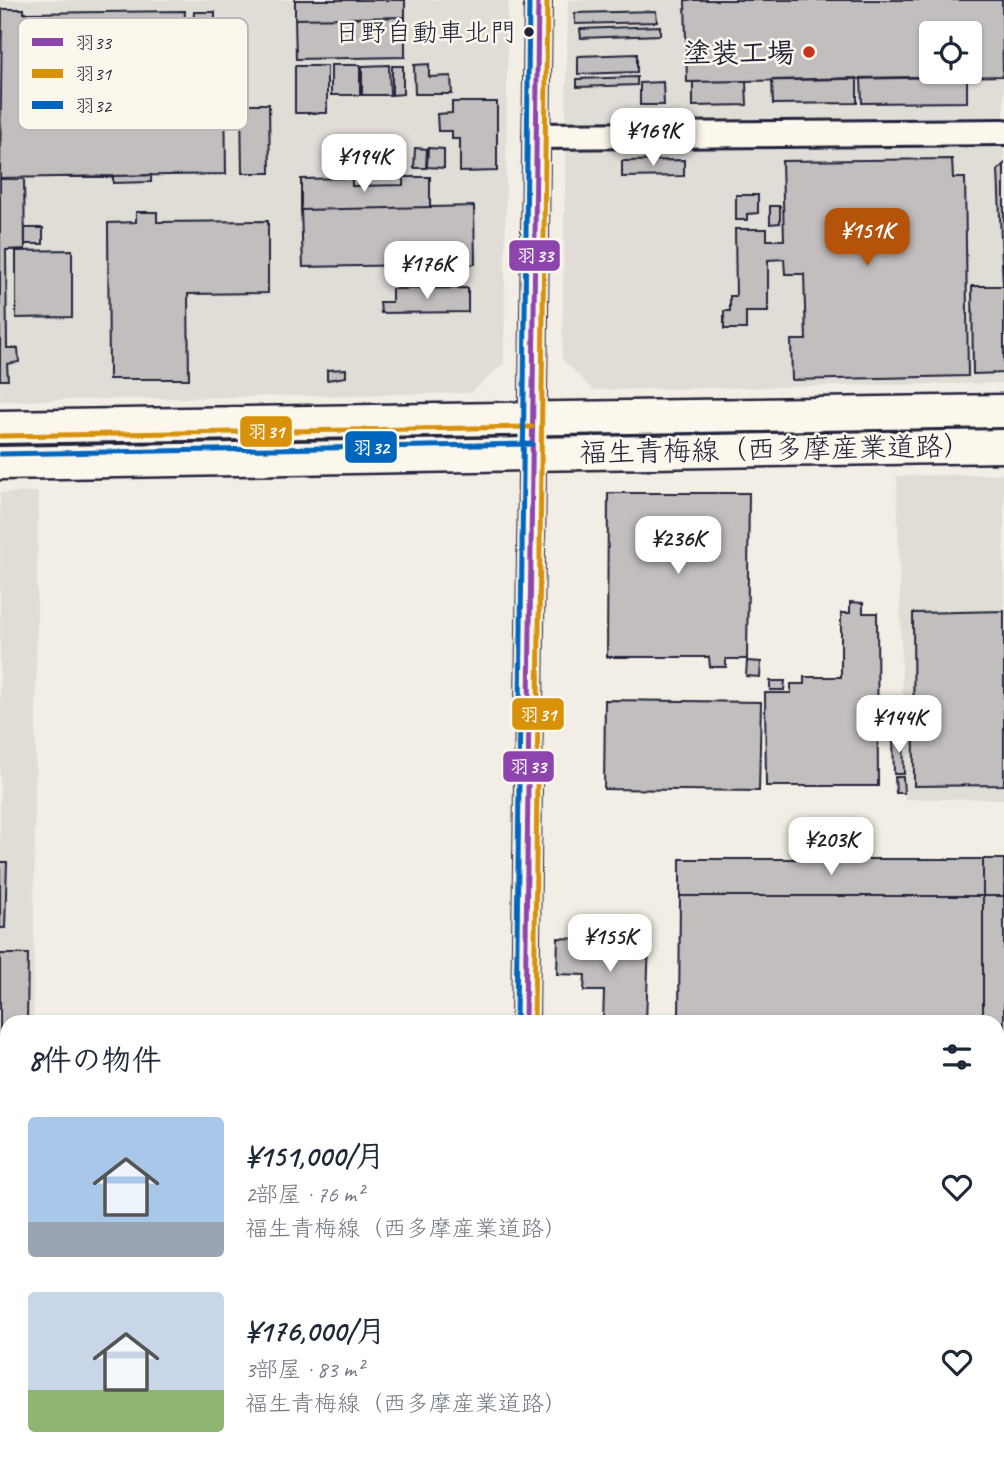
<!DOCTYPE html>
<html lang="ja">
<meta charset="utf-8">
<style>
:root{--surface:#fff;--page:#f2f2f3;--text:#1f2937;--muted:#747a83;--accent:#b45309}
body{margin:0;font-family:Caveat,"Klee One",sans-serif;background:var(--page);color:var(--text);height:100vh;display:flex;flex-direction:column;font-size:26px;white-space:nowrap}
*{box-sizing:border-box;margin:0}
p{font-size:23px;color:var(--muted)}
.icon{flex:none;width:38px;height:38px;fill:none;stroke:currentColor;stroke-width:2;stroke-linecap:round;stroke-linejoin:round}
.map{position:relative;flex:1;overflow:hidden}
.sheet{position:absolute;left:0px;top:1015px;width:1004px;height:450px;display:flex;flex-direction:column;background:var(--surface);border-radius:21px 21px 0 0;box-shadow:0 2px 5px #0004}
.sheet>*{flex:none}
.tools{position:absolute;left:919px;top:21px;display:grid;gap:14px}
.tools a{display:grid;place-items:center;width:63px;height:63px;border-radius:7px;background:var(--surface);box-shadow:0 2px 5px #0004;font-size:35px}
.price{position:absolute;translate:-50% -60px;padding:0 16px;border-radius:14px;background:#fff;color:#222;font-size:23px;line-height:46px;filter:drop-shadow(0 2px 4px #0008)}
.price::after{content:'';position:absolute;left:50%;top:42px;width:21px;height:16px;margin-left:-10px;background:inherit;clip-path:polygon(0 0,100% 0,50% 100%)}
.price.current{background:var(--accent);color:#fff}
ul{padding:0;list-style:none}
li{display:flex;align-items:center;gap:21px;height:175px;padding:0 28px}
li span{display:grid;place-items:center;flex:none;width:196px;height:140px;border-radius:7px;color:#555}
li>.icon{margin-inline-start:auto}
span .icon{width:84px;height:84px;fill:#fffc;stroke-width:1}
li b{font-size:30px}
h2{display:flex;justify-content:space-between;align-items:center;height:84px;padding:0 28px;font-size:30px}
.map>svg:first-child{display:block}
.built{fill:#e0dcd6;fill-rule:evenodd}
.green{fill:#d4d1cc;stroke:#7b7a84;stroke-width:2}
.building{fill:#c2bebe;stroke:#22223b;stroke-width:2;fill-rule:evenodd}
.lines{fill:none;stroke-linecap:round;stroke-linejoin:round}
.minor-casing{stroke:#22223b;stroke-width:30}
.major-casing{stroke:#22223b;stroke-width:37}
.minor{stroke:#fbf7ec;stroke-width:24}
.major{stroke:#fbf7ec;stroke-width:32}
.bus-1-casing{stroke:#fbf7ec;stroke-width:10}
.bus-2-casing{stroke:#fbf7ec;stroke-width:10}
.bus-3-casing{stroke:#fbf7ec;stroke-width:10}
.bus-1{stroke:#8e44ad;stroke-width:5}
.bus-2{stroke:#d79209;stroke-width:5}
.bus-3{stroke:#0065bd;stroke-width:5}
.bus-dot{fill:#22223b;stroke:#fbf7ec;stroke-width:2.5}
.poi-dot{fill:#c8321e;stroke:#fbf7ec;stroke-width:2.5}
.labels{text-anchor:middle;dominant-baseline:central;stroke-width:5;stroke-linejoin:round;paint-order:stroke}
.bus-label{font-size:26px;fill:#22223b;stroke:#fbf7ec;text-anchor:end}
.poi-label{font-size:28px;font-weight:bold;fill:#22223b;stroke:#fbf7ec;text-anchor:end}
.street-label{font-size:28px;fill:#22223b;stroke:#fbf7ec}
.key{fill:#fbf7ec;stroke:#bab7b7;stroke-width:2}
.key-label{font-size:19px;fill:#22223b}
.line-badge{stroke:#fbf7ec;stroke-width:2.5}
.badge-label{font-size:19px;text-anchor:middle;font-weight:bold;fill:#fff}
</style>
<div class="map">
<svg width="1004" height="1464" viewBox="0 0 1004 1464">
<rect width="100%" height="100%" fill="#f2eee5"/>
<filter id="ink" filterUnits="userSpaceOnUse"><feTurbulence type="fractalNoise" baseFrequency=".0143" numOctaves="2"/><feDisplacementMap in="SourceGraphic" scale="14" xChannelSelector="R" yChannelSelector="G"/><feConvolveMatrix kernelMatrix="1 2 1 2 8 2 1 2 1" color-interpolation-filters="sRGB"/></filter>
<g filter="url(#ink)">
<path class="built" d="M0 0H508L504 363 471 393 0 401Z
M568 0H1004V383L593 390 562 359ZM931 33H970V72H931Z
M1004 474V799H905L897 476Z
M38 492 33 1022H7V1072H0V493Z
M998 1129H1004V1426H998Z"/>
<path class="green" d="M968 426 966 431 788 434 725 429Z
M283 435 354 441 471 439V442L0 447V440Z"/>
<path class="building" d="M295 0H405V17L295 19Z
M685 0H1002L1003 76 687 82ZM931 33H970V72H931Z
M2 9H24V13L185 11 184 30 193 29 194 12H215V59L238 58 239 82H225L226 174 0 178Z
M656 11 657 22 575 24V13Z
M405 17V57L296 59 295 19Z
M660 26V35L581 38 580 29Z
M637 54V72L578 74V56Z
M429 64V77L451 76 452 94H415L414 65Z
M331 65H360V95H331Z
M389 65 390 95H362V66Z
M295 66H327V113H295Z
M392 66H403V94L392 95Z
M967 76V102L862 103 861 78Z
M637 77V85L577 87V79Z
M857 78V103L773 104 772 80Z
M746 81 747 105 693 106V82Z
M663 82 664 105H640V83Z
M452 102H497V171L460 172V139H452V131H438L437 114 452 113Z
M241 104H269L270 173H242Z
M415 148 427 149 426 168H414Z
M428 148 444 149V168L427 167Z
M337 150H354L355 165 338 166Z
M952 159 953 178H965L968 376 792 380 791 340H806L804 274H785L784 259 768 260V312H746V329H724V311H730V296H736L735 229H767V240H784L782 161Z
M684 160V176L622 177V161Z
M1004 164V373L973 374 972 286H1003L998 170Z
M151 175V182L113 183V176Z
M403 177H430V207L301 210V179L352 178V186L403 185Z
M0 179H24L25 249 6 250 7 348H18L19 362 7 364 8 380H0Z
M736 195H758V213L747 214V220H736Z
M474 206 475 264 303 267 301 210Z
M770 206H780V223L770 224Z
M136 212H157V222L268 221V293L188 294 189 379H109L108 223 136 222Z
M25 228H43V244H25Z
M72 250V317L16 318V251Z
M468 288V312L381 313 380 302H392V289Z
M346 369V377L327 380V370Z
M608 493H749L747 659H726V667H710L709 657H607Z
M850 602 863 603V613H877L878 786H766L765 693H791V684H804V677H841V613H850Z
M1004 611V785L914 786 913 613Z
M747 661 761 662 760 677 746 676Z
M770 681H785L784 690H770Z
M605 700 761 702 759 791 604 789Z
M903 736 904 774H894L893 737Z
M895 777H903L904 793H896Z
M680 859H983V896H680Z
M983 859H1004V896H983Z
M0 862H7L5 928H0Z
M680 896H983V1022H679Z
M983 896H1004V1037H998V1022H983Z
M558 938 649 942 646 1022H603L604 991H584L585 975 557 974Z
M0 954H28L27 1022H7V1060H0Z
M2 1131H7V1164H2Z
M0 1210H7V1247L0 1246Z
M0 1251H7V1279H0Z
M0 1307H7V1333H0Z
M0 1337H7V1379H0Z
M0 1382H7V1416H0Z
M79 1458H103V1463L113 1464H79Z
M144 1458H175V1464H144Z"/>
<g class="lines">
<defs>
<path id="minor" d="M536 136 1004 132
M525 1022 538 0
M998 1107H1004
M0 1110H7
M0 1293H7
M998 1436H1004
M0 1437H7
M132 1458V1464
M375 1458V1464
M334 1464V1458
M519 1464V1458
M961 1464V1458"/>
<path id="major" d="M0 427 1004 411
M0 463 1004 446"/>
</defs>
<use href="#minor" class="minor-casing"/>
<use href="#major" class="major-casing"/>
<use href="#minor" class="minor"/>
<use href="#major" class="major"/>
<defs>
<path id="bus-1" d="M525 1022 538 0"/>
<path id="bus-2" d="M0 436 532 427
M534 1022 547 0"/>
<path id="bus-3" d="M0 454 532 444
M516 1022 529 0"/>
</defs>
<use href="#bus-1" class="bus-1-casing"/>
<use href="#bus-2" class="bus-2-casing"/>
<use href="#bus-3" class="bus-3-casing"/>
<use href="#bus-1" class="bus-1"/>
<use href="#bus-2" class="bus-2"/>
<use href="#bus-3" class="bus-3"/>
</g>
</g>
<circle class="bus-dot" cx="529" cy="32" r="6"/>
<circle class="poi-dot" cx="809" cy="52" r="7"/>
<g class="labels">
<g class="bus-label">
<text x="516" y="32">日野自動車北門</text>
</g>
<g class="poi-label">
<text x="795" y="52">塗装工場</text>
</g>
<g class="street-label">
<text transform="translate(775 449) rotate(-1)">福生青梅線（西多摩産業道路）</text>
</g>
</g>
<rect x="18" y="18" width="230" height="112" rx="10" class="key"/>
<rect x="32" y="38" width="31" height="8" fill="#8e44ad"/>
<rect x="32" y="69" width="31" height="9" fill="#d79209"/>
<rect x="32" y="101" width="31" height="8" fill="#0065bd"/>
<g class="key-label">
<text x="75" y="49">羽33</text>
<text x="75" y="80">羽31</text>
<text x="75" y="112">羽32</text>
</g>
<g class="line-badge">
<rect x="508" y="239" width="53" height="33" rx="7" fill="#8e44ad"/>
<rect x="239" y="415" width="54" height="33" rx="7" fill="#d79209"/>
<rect x="344" y="430" width="54" height="34" rx="7" fill="#0065bd"/>
<rect x="511" y="697" width="54" height="34" rx="7" fill="#d79209"/>
<rect x="502" y="750" width="53" height="33" rx="7" fill="#8e44ad"/>
</g>
<g class="badge-label">
<text x="535" y="262">羽33</text>
<text x="266" y="438">羽31</text>
<text x="371" y="454">羽32</text>
<text x="538" y="721">羽31</text>
<text x="528" y="773">羽33</text>
</g>
</svg>
<div class="tools">
<a><svg class="icon" aria-label="locate" viewBox="0 0 24 24"><circle cx="12" cy="12" r="6"/><path d="M12 2v4M12 18v4M2 12h4M18 12h4"/></svg></a>
</div>
<b class="price" style="left:653px;top:168px">¥169K</b>
<b class="price" style="left:364px;top:194px">¥194K</b>
<b class="price current" style="left:867px;top:268px">¥151K</b>
<b class="price" style="left:427px;top:301px">¥176K</b>
<b class="price" style="left:678px;top:576px">¥236K</b>
<b class="price" style="left:899px;top:755px">¥144K</b>
<b class="price" style="left:831px;top:877px">¥203K</b>
<b class="price" style="left:610px;top:974px">¥155K</b>
<section class="sheet">
<h2>8件の物件<svg class="icon" aria-label="filters" viewBox="0 0 24 24"><path d="M4 7h16M4 17h16"/><circle cx="9" cy="7" r="2"/><circle cx="15" cy="17" r="2"/></svg></h2>
<ul>
<li><span style="background:linear-gradient(#a9c7e8 75%,#9aa5b1 0)"><svg class="icon" aria-label="home" viewBox="0 0 24 24"><path d="M3 11l9-7 9 7M6 9v11h12V9"/></svg></span><div><b>¥151,000/月</b><p>2部屋 · 76 m²</p><p>福生青梅線（西多摩産業道路）</p></div><svg class="icon" aria-label="heart" viewBox="0 0 24 24"><path d="M12 20l-8-8c-3-5 5-10 8-4 3-6 11-1 8 4z"/></svg></li>
<li><span style="background:linear-gradient(#c9d6e8 70%,#8fb573 0)"><svg class="icon" aria-label="home" viewBox="0 0 24 24"><path d="M3 11l9-7 9 7M6 9v11h12V9"/></svg></span><div><b>¥176,000/月</b><p>3部屋 · 83 m²</p><p>福生青梅線（西多摩産業道路）</p></div><svg class="icon" aria-label="heart" viewBox="0 0 24 24"><path d="M12 20l-8-8c-3-5 5-10 8-4 3-6 11-1 8 4z"/></svg></li>
</ul>
</section>
</div>
